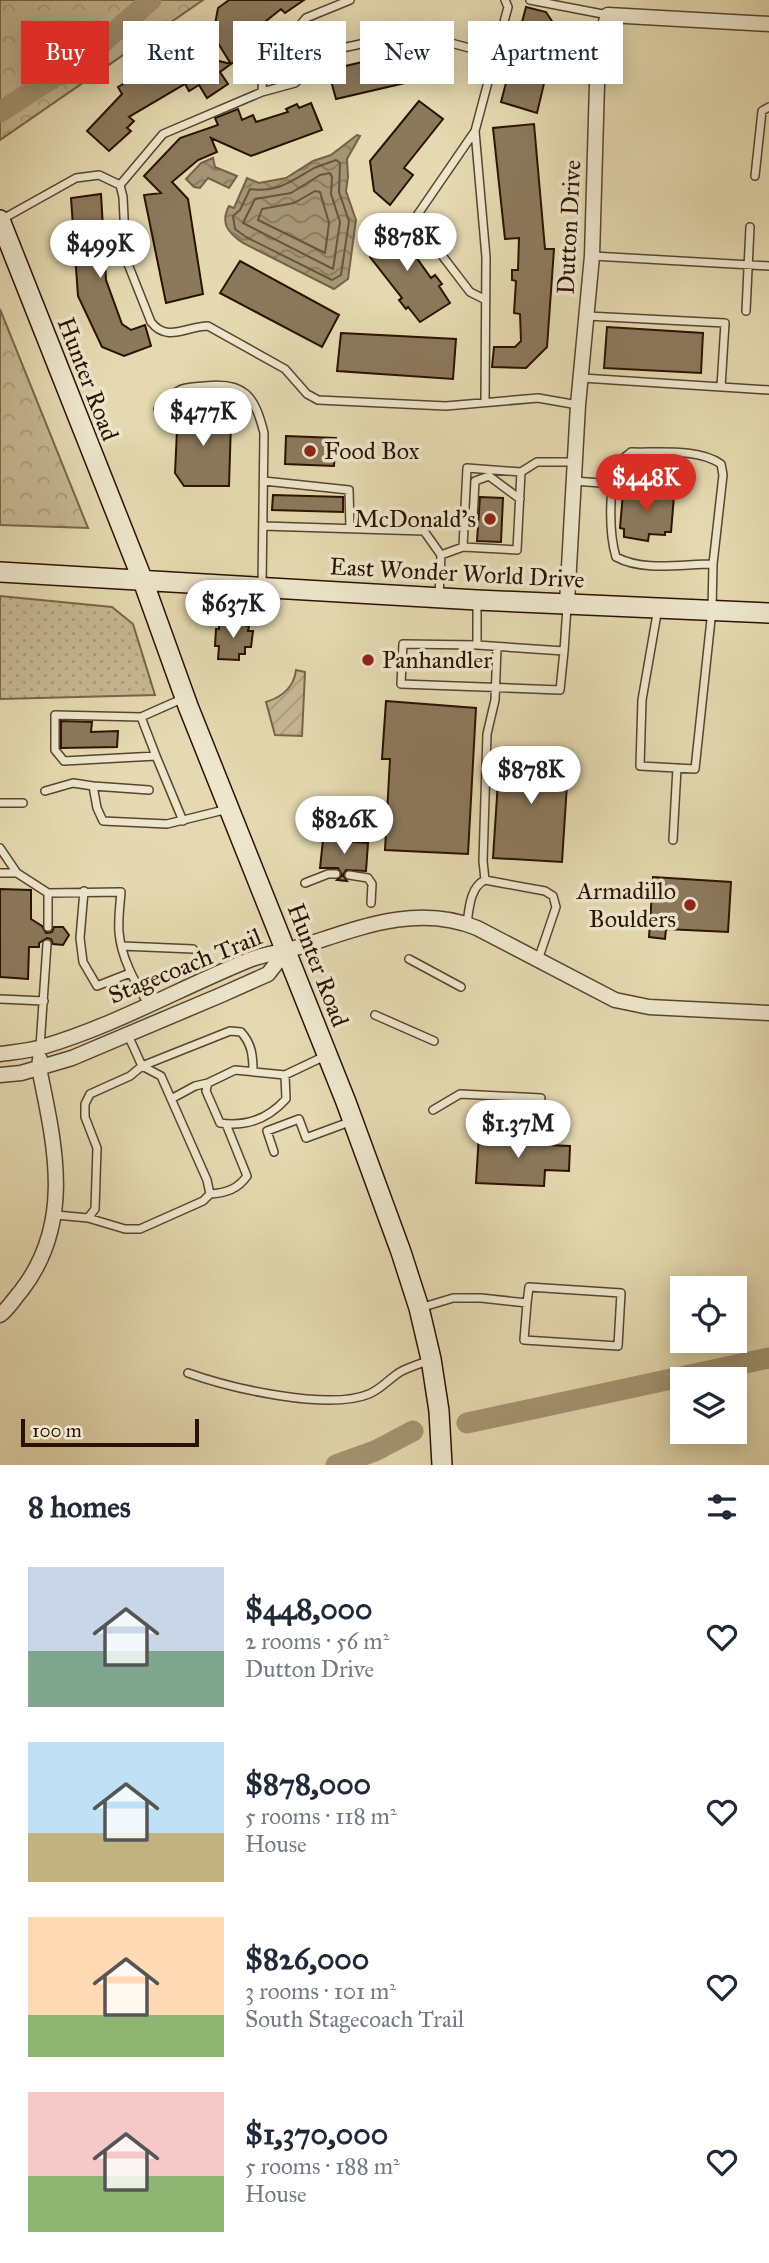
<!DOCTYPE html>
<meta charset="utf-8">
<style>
:root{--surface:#fff;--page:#f2f2f3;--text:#1f2937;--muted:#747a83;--accent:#d93025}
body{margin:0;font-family:"IM FELL Great Primer",serif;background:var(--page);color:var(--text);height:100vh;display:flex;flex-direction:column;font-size:26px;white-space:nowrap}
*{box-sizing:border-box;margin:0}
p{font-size:23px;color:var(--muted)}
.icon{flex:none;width:38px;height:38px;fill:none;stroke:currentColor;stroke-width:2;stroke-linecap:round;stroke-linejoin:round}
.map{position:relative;height:1465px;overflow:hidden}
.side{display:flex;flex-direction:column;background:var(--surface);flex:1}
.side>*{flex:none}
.guide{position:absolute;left:21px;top:21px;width:728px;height:63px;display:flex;gap:14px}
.fabs{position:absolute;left:670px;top:1276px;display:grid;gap:14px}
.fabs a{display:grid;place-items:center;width:77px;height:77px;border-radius:0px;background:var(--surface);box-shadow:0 4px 18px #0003;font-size:35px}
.scale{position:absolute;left:21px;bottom:18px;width:178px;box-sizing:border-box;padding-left:7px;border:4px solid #2b1200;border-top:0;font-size:19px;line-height:24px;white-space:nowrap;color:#2b1200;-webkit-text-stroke:5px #ede6cc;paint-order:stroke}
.price{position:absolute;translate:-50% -60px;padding:0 16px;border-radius:24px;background:#fff;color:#222;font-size:23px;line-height:46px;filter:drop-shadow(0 2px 4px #0008)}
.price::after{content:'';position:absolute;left:50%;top:42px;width:21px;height:16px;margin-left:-10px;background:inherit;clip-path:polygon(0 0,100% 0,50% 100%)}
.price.on{background:var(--accent);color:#fff}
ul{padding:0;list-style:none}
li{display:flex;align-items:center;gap:21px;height:175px;padding:0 28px}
li span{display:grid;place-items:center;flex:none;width:196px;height:140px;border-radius:0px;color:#555}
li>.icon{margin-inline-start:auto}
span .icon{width:84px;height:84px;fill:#fffc;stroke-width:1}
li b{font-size:30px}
h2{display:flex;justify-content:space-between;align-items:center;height:84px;padding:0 28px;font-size:30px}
.chip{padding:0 24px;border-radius:0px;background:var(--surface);box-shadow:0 4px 18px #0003;font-size:24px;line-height:63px}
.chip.on{background:var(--accent);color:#fff}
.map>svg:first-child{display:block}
.forest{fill:url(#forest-crowns);stroke:#786449;stroke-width:2}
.park{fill:url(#park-dots);stroke:#786449;stroke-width:2}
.garden{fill:url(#garden-furrows);stroke:#786449;stroke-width:2}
.water{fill:url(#water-waves);stroke:#746146;stroke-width:2}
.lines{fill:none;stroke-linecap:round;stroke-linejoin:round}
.shore{stroke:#68543a;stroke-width:2}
.river{stroke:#a59574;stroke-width:21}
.building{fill:#8b795c;stroke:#2b1200;stroke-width:2}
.service-casing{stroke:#59442c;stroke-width:10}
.minor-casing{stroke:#59442c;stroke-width:17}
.secondary-casing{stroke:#2b1200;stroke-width:22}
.service{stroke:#ede6cc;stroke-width:7}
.minor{stroke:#ede6cc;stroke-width:14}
.secondary{stroke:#ede6cc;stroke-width:19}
.poi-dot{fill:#8f2418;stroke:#ede6cc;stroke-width:2.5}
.labels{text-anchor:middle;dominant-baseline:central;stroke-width:7;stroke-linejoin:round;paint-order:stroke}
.street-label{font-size:24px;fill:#2b1200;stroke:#ede6cc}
.poi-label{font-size:24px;fill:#2b1200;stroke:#ede6cc;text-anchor:start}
</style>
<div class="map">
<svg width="769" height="1465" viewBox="0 0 769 1465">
<defs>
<pattern id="forest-crowns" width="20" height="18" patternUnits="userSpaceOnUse" patternTransform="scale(1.75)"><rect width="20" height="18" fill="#c5b792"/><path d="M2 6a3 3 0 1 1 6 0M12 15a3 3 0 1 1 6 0" fill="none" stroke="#a99c7c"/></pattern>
<pattern id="park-dots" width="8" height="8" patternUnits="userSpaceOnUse" patternTransform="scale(1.75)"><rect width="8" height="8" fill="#c5b792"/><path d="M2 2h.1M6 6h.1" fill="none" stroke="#a99c7c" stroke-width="1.8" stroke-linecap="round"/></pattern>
<pattern id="garden-furrows" width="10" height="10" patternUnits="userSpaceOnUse" patternTransform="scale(1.75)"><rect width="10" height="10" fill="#c5b792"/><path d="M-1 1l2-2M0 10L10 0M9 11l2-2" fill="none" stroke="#a99c7c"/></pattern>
<pattern id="water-waves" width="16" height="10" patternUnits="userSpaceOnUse" patternTransform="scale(1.75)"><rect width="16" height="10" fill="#a59574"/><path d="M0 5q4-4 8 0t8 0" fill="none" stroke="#87785d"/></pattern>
</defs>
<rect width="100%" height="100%" fill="#e4d9b0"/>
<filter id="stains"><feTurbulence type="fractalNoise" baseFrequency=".00286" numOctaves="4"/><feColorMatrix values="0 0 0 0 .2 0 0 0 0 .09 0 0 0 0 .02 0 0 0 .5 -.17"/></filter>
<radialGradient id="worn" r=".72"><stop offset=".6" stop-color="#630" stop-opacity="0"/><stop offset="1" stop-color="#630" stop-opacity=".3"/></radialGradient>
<path class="forest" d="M0 0H203L0 140Z
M0 309 88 528 0 525Z"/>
<path class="park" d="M0 596 112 607 133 624 155 695 0 699Z"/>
<path class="garden" d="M296 670 305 672 302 736 275 735 266 702C282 697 294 687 296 670Z"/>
<path class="water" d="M357 135 360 136 347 159 348 177 346 191 356 220 348 279 334 289 243 243C228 233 220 223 229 206L234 208 247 178 259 183 286 178 313 161 331 155Z
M213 158 215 167 237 176 229 188 208 178 200 188 194 187 186 179 201 163Z"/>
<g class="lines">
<path class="shore" d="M336 160 340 163 339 192 349 221 341 275 332 280 246 237 235 229 233 216 240 210 250 189C278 193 291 181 314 168 321 165 329 163 336 160Z
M330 173 332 177 331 194 340 222 333 269 243 223 255 199 291 193 320 175Z
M315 191 320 192 329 223 325 253 258 220 262 209 294 203Z"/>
<path class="river" d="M0 112 87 56 151 0
M467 1423 769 1358
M336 1465 375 1451 413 1431"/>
</g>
<path class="building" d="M229 0H304L285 13 281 9 241 41 249 51 231 64 213 35 218 8Z
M526 7 546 12 557 29 537 113 501 102Z
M423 49 431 77 336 99 328 70 371 60 370 54 381 52 382 57Z
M179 51 231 64 220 72 228 84 207 98 199 85 189 91 185 84 129 117 134 121 127 128 131 131 109 151 87 131 122 94 118 87Z
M419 101 443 119 404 168 413 175 390 205 374 191 370 161Z
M311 103 322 130 251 156 211 138 217 152 198 160 172 182 188 199 203 294 166 303 144 195 161 193 144 176 180 138 218 125 215 118 238 109 242 120 253 115 256 122 288 112 286 109 297 104 299 108Z
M534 124 545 249H554L547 347 526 368 492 367 494 347H515L521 341 520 314 514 313 516 281 512 280V270H518L519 238 505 239 493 128Z
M101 194 106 280 122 324 131 330 145 325 151 346 124 356 102 347 78 296 71 198Z
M389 219 431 278 435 275 442 284 439 286 450 303 420 322 408 307 406 309 399 300 402 298 370 257 375 230Z
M240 261 339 315 322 347 220 293Z
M607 327 703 333 701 373 604 368Z
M341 333 456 339 453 379 337 371Z
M178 409 223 411 231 422 229 486H184L175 473Z
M286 436 336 438 334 466 285 464Z
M631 488 650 489V495L674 496 671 532H665V535L649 534 648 541 624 537V529L620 528 623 493 631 494Z
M273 495 343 497V512L272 510Z
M480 497 503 498 501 542 477 541Z
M224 620 243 621V625L249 626 248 631H253L251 647H245V654H239V660L218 659 219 646H215L216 629H219V624L223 625Z
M386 701 476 708 468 854 385 850 390 759H382Z
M61 721 92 722 91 732 118 731 117 747 61 748Z
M500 750 569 753 562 862 493 858Z
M323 840 368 843 366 871 346 870 343 875 347 881 337 880 342 875 338 868H320Z
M653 877 731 882 728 932 666 929 665 939 649 937Z
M0 889 31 890V919L42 926 46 933 52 932 54 927H63L69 935 63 945 53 944 51 939 47 938 39 943V947H29L28 979 0 977Z
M479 1134 547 1137V1145L570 1146 569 1171 545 1170 544 1186 476 1183Z"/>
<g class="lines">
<defs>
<path id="service" d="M530 0 608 15
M262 92 295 83 321 56 333 50 407 34H418L495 55
M475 131 418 214 421 228 470 292 484 299
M755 176 762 111 769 107
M120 185 163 134 262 92 263 70 306 18 350 0
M1 220 76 178 99 175 120 185 123 197 126 259 151 322C167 343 187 326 208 326L285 369 307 394 318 400 446 406 538 398 578 405
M593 256 769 266
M746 311 750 227
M587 316 725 323 721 387
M582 378 769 390
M485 401 486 257 475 131 508 7 505 0
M158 409C165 404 171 395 178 391 185 386 197 387 205 386 245 381 255 397 264 433L262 586
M631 452C659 453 698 448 721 464L723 475 713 564C682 564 644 572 616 557 609 534 608 485 619 463 621 459 628 455 631 452Z
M264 481 349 490 350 528
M574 481 614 484
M263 526 424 531 441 555 439 596
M464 526 473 518 475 481 489 476 520 499
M463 547 467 468 521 472
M441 555 463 547 517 550 521 472 537 462H575
M477 600V645L564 651 567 607
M658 608 642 700 640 766 695 769 712 610 713 564
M477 645 403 644 401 684 560 690 564 651
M141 717 156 756
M93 786 149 790
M45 791 73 783 93 786 97 808 103 821 167 824 228 809
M0 803H23
M183 821 156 756 64 761 55 750V715L141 717 184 698
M673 840 677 768
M0 848 17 873 48 893 121 892C120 905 118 919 119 932 121 958 135 982 148 1004
M0 873H17
M349 875 368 878 372 884 371 903
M485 880 483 861 487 734 495 700 497 647
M305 883 328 874H336
M84 891 80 938 83 962 97 986 130 973
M467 924C469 909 470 887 485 880L545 891 553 896 556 907 538 960
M48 927V893
M122 946 193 949
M409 959 461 987
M0 999 44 1001
M375 1015 434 1041
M40 1047 47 944
M142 1066 230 1031 241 1032C252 1044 253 1056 253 1072
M285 1075 286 1099C268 1119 246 1127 220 1123L206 1091 208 1083 235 1070 285 1075 325 1056
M171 1099 195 1086 208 1083
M433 1110 460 1094 541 1098
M274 1152 267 1131 299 1119 306 1138 352 1121
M210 1194C226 1193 238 1189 247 1176L226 1124
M56 1215 88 1218 95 1209 97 1148 85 1117V1104L90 1094 130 1076 142 1066 128 1035
M88 1218 125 1229H140L203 1201 210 1194 207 1180 161 1076 142 1066
M420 1308 453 1298H481L527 1303 529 1287 621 1293 618 1346 524 1340 527 1303
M188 1373C230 1388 328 1411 369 1394 381 1389 389 1379 400 1372 409 1367 420 1364 430 1360"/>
<path id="minor" d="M567 603 578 405 592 256 598 50 608 15 769 24
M0 1054C14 1052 29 1051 42 1047 114 1026 180 988 249 960 267 953 287 951 306 945 361 927 419 904 477 928L615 1000 649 1007 769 1013
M0 1075 21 1073 72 1058 221 995 268 974 286 951
M0 1315C8 1309 14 1299 21 1291 74 1223 55 1146 39 1068L40 1059"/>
<path id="secondary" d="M0 220 143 581 188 706 346 1102 401 1252 419 1308 431 1359 439 1411 442 1465
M0 572 477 600 769 613"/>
</defs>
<use href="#service" class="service-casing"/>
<use href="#minor" class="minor-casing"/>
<use href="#secondary" class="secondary-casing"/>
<use href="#service" class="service"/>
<use href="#minor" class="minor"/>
<use href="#secondary" class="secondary"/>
</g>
<g class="poi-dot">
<circle cx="310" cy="451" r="7"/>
<circle cx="490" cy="519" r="7"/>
<circle cx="368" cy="660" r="7"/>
<circle cx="690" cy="905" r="7"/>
</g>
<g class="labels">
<g class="street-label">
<text transform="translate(569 227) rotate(-87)">Dutton Drive</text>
<text transform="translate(88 379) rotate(69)">Hunter Road</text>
<text transform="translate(457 573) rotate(3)">East Wonder World Drive</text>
<text transform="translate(318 965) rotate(69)">Hunter Road</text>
<text transform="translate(185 966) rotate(-22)">Stagecoach Trail</text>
</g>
<g class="poi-label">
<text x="324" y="451">Food Box</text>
<text x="476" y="519" text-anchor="end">McDonald's</text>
<text x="382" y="660">Panhandler</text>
<text x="676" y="891" text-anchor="end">Armadillo<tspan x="676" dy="28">Boulders</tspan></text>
</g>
</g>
<rect width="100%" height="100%" filter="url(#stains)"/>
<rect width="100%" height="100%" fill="url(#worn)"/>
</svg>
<div class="fabs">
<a><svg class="icon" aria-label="locate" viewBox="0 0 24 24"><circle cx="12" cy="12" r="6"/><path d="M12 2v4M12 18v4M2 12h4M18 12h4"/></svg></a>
<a><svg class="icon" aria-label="layers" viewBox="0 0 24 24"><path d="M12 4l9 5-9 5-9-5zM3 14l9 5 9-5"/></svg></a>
</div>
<div class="scale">100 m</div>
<b class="price" style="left:407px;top:273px">$878K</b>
<b class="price" style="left:100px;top:280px">$499K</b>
<b class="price" style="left:203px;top:448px">$477K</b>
<b class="price on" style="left:646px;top:514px">$448K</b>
<b class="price" style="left:233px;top:640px">$637K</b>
<b class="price" style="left:531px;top:806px">$878K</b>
<b class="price" style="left:344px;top:856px">$826K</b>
<b class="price" style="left:518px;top:1160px">$1.37M</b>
<div class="guide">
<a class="chip on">Buy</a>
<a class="chip">Rent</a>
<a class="chip">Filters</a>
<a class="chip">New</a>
<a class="chip">Apartment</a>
</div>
</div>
<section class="side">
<h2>8 homes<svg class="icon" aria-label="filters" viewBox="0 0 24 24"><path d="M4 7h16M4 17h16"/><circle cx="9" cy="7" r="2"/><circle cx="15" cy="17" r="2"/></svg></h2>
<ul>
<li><span style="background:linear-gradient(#c9d6e8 60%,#7fa58c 0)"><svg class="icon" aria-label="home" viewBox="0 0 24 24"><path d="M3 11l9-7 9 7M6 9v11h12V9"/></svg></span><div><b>$448,000</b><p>2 rooms · 56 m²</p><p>Dutton Drive</p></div><svg class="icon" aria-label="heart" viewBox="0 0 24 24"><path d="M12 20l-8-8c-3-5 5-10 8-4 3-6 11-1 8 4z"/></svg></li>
<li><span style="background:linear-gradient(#bfe0f5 65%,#c2b280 0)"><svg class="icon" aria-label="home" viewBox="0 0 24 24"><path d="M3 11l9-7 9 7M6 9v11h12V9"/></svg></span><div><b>$878,000</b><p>5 rooms · 118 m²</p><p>House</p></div><svg class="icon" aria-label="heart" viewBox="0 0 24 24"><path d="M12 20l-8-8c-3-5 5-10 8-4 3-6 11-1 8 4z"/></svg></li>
<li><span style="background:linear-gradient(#ffd9b3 70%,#8fb573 0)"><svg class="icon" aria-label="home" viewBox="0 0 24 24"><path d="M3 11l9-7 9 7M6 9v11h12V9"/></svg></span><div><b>$826,000</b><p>3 rooms · 101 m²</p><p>South Stagecoach Trail</p></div><svg class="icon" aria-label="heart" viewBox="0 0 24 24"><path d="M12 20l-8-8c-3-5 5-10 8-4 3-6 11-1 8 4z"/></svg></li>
<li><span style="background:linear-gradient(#f6c9c9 60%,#8fb573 0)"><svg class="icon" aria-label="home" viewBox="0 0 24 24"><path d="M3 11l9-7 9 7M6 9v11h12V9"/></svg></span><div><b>$1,370,000</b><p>5 rooms · 188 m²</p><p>House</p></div><svg class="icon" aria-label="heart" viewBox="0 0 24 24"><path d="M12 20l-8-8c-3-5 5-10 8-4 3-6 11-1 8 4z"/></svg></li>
</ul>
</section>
